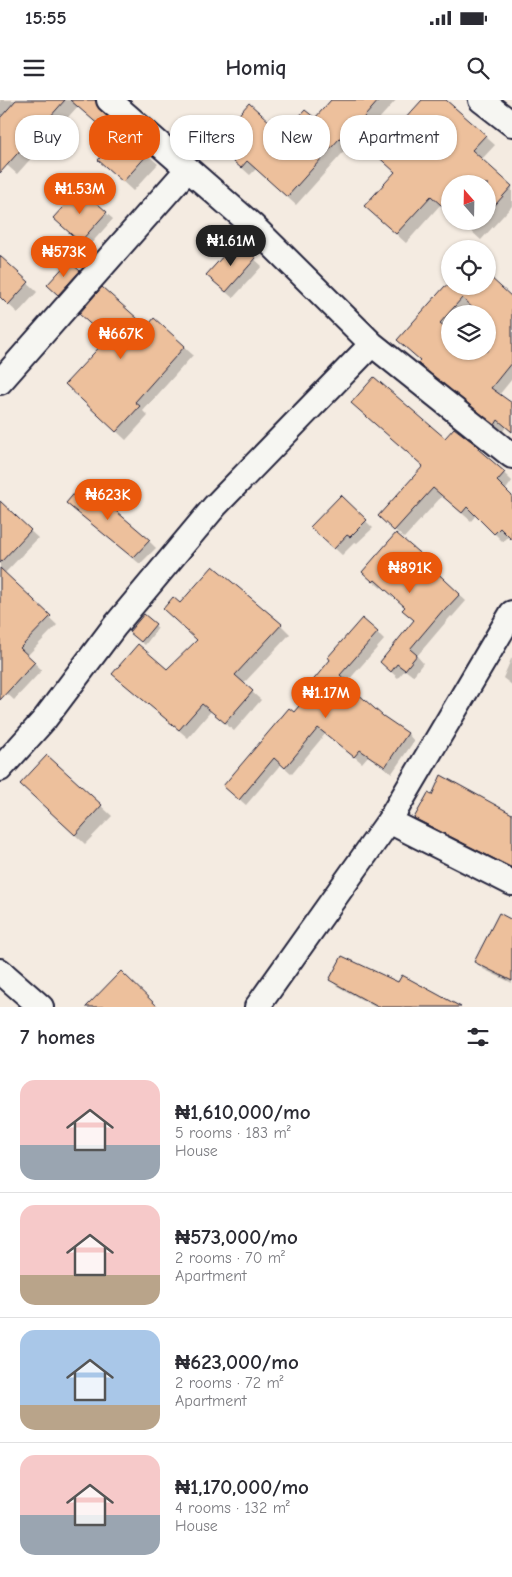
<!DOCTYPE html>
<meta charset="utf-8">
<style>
:root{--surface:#fff;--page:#f7f7f7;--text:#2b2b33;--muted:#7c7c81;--line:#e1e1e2;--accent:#ea580c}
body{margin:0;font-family:"Comic Neue",sans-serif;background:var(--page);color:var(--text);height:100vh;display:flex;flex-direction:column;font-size:19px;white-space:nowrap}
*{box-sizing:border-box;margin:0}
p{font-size:16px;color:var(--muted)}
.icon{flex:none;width:28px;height:28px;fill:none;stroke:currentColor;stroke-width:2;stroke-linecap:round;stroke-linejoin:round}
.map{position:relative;height:907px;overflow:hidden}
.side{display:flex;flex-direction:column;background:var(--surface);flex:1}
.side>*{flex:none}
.hud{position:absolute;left:15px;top:15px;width:482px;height:45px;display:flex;gap:10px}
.needle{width:32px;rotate:340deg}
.fabs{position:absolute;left:441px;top:75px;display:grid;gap:10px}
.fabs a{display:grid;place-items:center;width:55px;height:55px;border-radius:50%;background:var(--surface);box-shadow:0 1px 4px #0004;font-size:25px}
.price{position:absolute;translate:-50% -42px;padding:0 11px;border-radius:18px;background:var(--accent);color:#fff;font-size:16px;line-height:32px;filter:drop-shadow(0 1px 2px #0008)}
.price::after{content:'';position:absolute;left:50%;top:30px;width:15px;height:11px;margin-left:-8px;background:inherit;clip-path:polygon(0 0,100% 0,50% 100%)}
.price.active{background:#222;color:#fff}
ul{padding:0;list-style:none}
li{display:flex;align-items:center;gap:15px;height:125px;padding:0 20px}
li+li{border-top:1px solid var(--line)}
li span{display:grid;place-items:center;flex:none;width:140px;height:100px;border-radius:15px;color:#555}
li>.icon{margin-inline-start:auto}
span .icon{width:60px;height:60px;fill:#fffc;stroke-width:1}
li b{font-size:21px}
h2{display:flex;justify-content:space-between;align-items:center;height:60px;padding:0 20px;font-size:21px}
.tag{padding:0 18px;border-radius:20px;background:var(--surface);box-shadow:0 1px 4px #0004;font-size:18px;line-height:45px}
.tag.active{background:var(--accent);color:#fff}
.status{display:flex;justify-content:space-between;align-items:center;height:35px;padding:0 25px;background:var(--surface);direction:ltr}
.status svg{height:14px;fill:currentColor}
header{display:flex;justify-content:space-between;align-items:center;height:65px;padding:0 20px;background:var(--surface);font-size:22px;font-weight:700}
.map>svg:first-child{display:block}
.shadow{fill:#0003;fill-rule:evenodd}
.building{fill:#edc09c;stroke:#22223b;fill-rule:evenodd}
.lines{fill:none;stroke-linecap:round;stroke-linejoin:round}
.minor-casing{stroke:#22223b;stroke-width:28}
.minor{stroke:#f6f6f2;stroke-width:24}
</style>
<div class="status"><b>15:55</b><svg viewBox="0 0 49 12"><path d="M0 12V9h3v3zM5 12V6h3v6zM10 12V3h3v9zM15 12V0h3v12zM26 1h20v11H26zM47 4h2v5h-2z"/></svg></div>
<header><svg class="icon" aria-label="menu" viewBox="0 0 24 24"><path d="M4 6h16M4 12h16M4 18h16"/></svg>Homiq<svg class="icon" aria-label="search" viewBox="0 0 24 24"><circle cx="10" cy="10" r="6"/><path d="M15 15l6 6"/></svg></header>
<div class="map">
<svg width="512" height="907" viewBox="0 0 512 907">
<rect width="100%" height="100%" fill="#f4ebe1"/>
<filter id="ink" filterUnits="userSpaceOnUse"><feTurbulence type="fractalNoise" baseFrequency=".02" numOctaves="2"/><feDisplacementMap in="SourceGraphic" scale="10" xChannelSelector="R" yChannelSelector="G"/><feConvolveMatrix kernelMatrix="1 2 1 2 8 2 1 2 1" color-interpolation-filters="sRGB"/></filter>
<g filter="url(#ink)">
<path class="shadow" d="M0 0H93L105 11V16L158 64 133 91 109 69 117 41 78 6 17 74 0 59Z
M333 0H396L360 40 357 37 296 105 256 69 250 75 224 52 283 36 315 20Z
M423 0H444L495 45 481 60 512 87V106L481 140 460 121H488V84H450V112L441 104 406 143 375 115 396 72Z
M106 113 113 119 87 148 61 125Z
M237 143 262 166 233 198 214 182Z
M0 157 37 192 18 213 0 197Z
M79 172 86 178 66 201 56 192Z
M488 173 494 179 492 181 512 198V279L499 295 512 304V332L506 327 503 331 426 270 421 260 398 240 450 183V186H488ZM470 205 488 214V220L491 224 488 228V251H450V233L447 231 450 228V214H463Z
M184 247 193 255 143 311 148 316 126 340 75 293Z
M455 329 478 348 512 381 505 391 512 398V439L509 436 503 442 476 415 471 421 442 396 404 438 389 425 445 340Z
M341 397 373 428 357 443 355 442 342 455 312 427Z
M0 403 38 438 4 474 57 525 27 556 42 570 14 600 0 587Z
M68 403 149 441 156 448 140 464Z
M396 435 431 465 438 472 437 474 466 501 452 517 451 516 417 556 423 563 413 576 405 570 398 578 388 569 415 521 404 510 407 507 382 486 381 488 370 479Z
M181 505 281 525 290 534 243 584 261 600 234 631 211 611 188 638 123 583 167 570 199 540Z
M144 516 158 528 145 545 134 536Z
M377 533 384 540 347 582 354 589 353 591 383 617 408 634 414 641 392 673 368 656 362 663 326 633 292 674 281 664 246 705 232 693 294 614Z
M512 557V585L503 578Z
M47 656 112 716 85 744 32 695Z
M512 715V770L422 725 415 718Z
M512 821V883L483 869 476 862Z
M331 880 398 884 452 904 453 902 461 907H375L337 886Z"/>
<path class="building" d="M16 0H65L0 73V18Z
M70 0H95L100 10 149 53 123 82 98 60 116 40Z
M331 0H379L351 32 348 29 287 97 247 61 241 68 213 44 249 3 283 34 305 10 315 18Z
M422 0H446L486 35 472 50 512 86 488 113V84H450V113L431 96 396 134 364 106 395 72 374 53Z
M80 88 107 112 80 142 53 118Z
M237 141 256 158 226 192 206 175Z
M0 156 29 182 8 205 0 197Z
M69 161 80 171 58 195 47 185Z
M490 177 512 197V262L491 288 512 303V332L498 320 495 325 417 263 420 260 397 240 445 186H488V180ZM462 198 479 214H488V251H450V231L440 223Z
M102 187 147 227 154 218 185 246 135 302 140 306 116 332 65 284 107 239 79 214Z
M374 277 445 338 454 328 479 347 478 349 505 372 497 381 512 396V440L500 428 494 434 467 407 462 413 433 388 394 431 378 416 423 366 351 303Z
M83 383 150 440 133 458 66 403Z
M341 395 367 420 350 437 347 435 334 449 310 427Z
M0 401 31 430 0 463Z
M396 433 432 464 430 466 460 494 444 511 443 510 410 549 417 555 405 570 397 564 391 572 380 562 414 520 402 510 405 507 375 480 373 482 362 472Z
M213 466 282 524 235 575 253 591 225 623 202 604 179 630 112 574 138 544 167 569 197 540 163 509 173 497 180 503Z
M0 468 51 516 20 548 35 562 0 600Z
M144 514 156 524 141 542 129 532Z
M362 518 378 532 340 575 348 582 347 584 383 616 408 633 385 667 360 650 354 657 318 628 285 668 274 658 239 700 223 686 289 608 294 612 314 588 310 584 330 560 328 557Z
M47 655 102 705 75 735 20 684Z
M441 675 512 714V768L414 718 428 693 432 695Z
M499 813 512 820V881L474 862Z
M342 856 398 882 402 875 461 907H378L329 880Z
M121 871 158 907H86Z"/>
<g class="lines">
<defs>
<path id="minor" d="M109 0 252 125 372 244 512 356
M481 0 512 24
M0 282 188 69
M0 669 44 620 114 527 215 406 372 244
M389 721 512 783
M0 871 41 907
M257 907 389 721 512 513"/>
</defs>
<use href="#minor" class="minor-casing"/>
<use href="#minor" class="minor"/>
</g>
</g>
</svg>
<div class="fabs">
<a><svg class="needle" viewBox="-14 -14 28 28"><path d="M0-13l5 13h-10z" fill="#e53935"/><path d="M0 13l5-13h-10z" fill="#7c7c81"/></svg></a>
<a><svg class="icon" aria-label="locate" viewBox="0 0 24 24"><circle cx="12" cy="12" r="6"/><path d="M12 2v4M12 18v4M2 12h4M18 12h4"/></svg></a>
<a><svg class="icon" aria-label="layers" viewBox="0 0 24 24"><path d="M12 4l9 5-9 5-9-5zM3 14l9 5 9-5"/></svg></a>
</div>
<b class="price" style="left:80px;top:115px">₦1.53M</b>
<b class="price active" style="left:231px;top:167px">₦1.61M</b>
<b class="price" style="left:64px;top:178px">₦573K</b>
<b class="price" style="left:121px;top:260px">₦667K</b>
<b class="price" style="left:108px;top:421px">₦623K</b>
<b class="price" style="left:410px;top:494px">₦891K</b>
<b class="price" style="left:326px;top:619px">₦1.17M</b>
<div class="hud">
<a class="tag">Buy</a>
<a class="tag active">Rent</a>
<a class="tag">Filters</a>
<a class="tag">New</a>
<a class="tag">Apartment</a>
</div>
</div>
<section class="side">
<h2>7 homes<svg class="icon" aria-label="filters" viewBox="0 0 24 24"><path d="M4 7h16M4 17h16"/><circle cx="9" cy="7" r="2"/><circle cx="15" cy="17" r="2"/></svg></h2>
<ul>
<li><span style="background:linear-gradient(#f6c9c9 65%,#9aa5b1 0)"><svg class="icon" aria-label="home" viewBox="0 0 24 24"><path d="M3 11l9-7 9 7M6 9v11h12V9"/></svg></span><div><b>₦1,610,000/mo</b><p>5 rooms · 183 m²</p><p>House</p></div></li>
<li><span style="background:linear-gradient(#f6c9c9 70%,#b9a48a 0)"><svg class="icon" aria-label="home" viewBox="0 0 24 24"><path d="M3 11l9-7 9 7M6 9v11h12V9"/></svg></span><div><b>₦573,000/mo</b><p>2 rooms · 70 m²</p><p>Apartment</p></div></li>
<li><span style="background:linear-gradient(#a9c7e8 75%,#b9a48a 0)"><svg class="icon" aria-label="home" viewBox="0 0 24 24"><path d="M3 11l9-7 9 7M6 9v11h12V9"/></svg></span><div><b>₦623,000/mo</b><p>2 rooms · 72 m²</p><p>Apartment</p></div></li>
<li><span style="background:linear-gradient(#f6c9c9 60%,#9aa5b1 0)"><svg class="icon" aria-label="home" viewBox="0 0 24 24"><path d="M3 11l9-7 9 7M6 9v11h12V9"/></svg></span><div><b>₦1,170,000/mo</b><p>4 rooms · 132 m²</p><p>House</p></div></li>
</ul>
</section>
